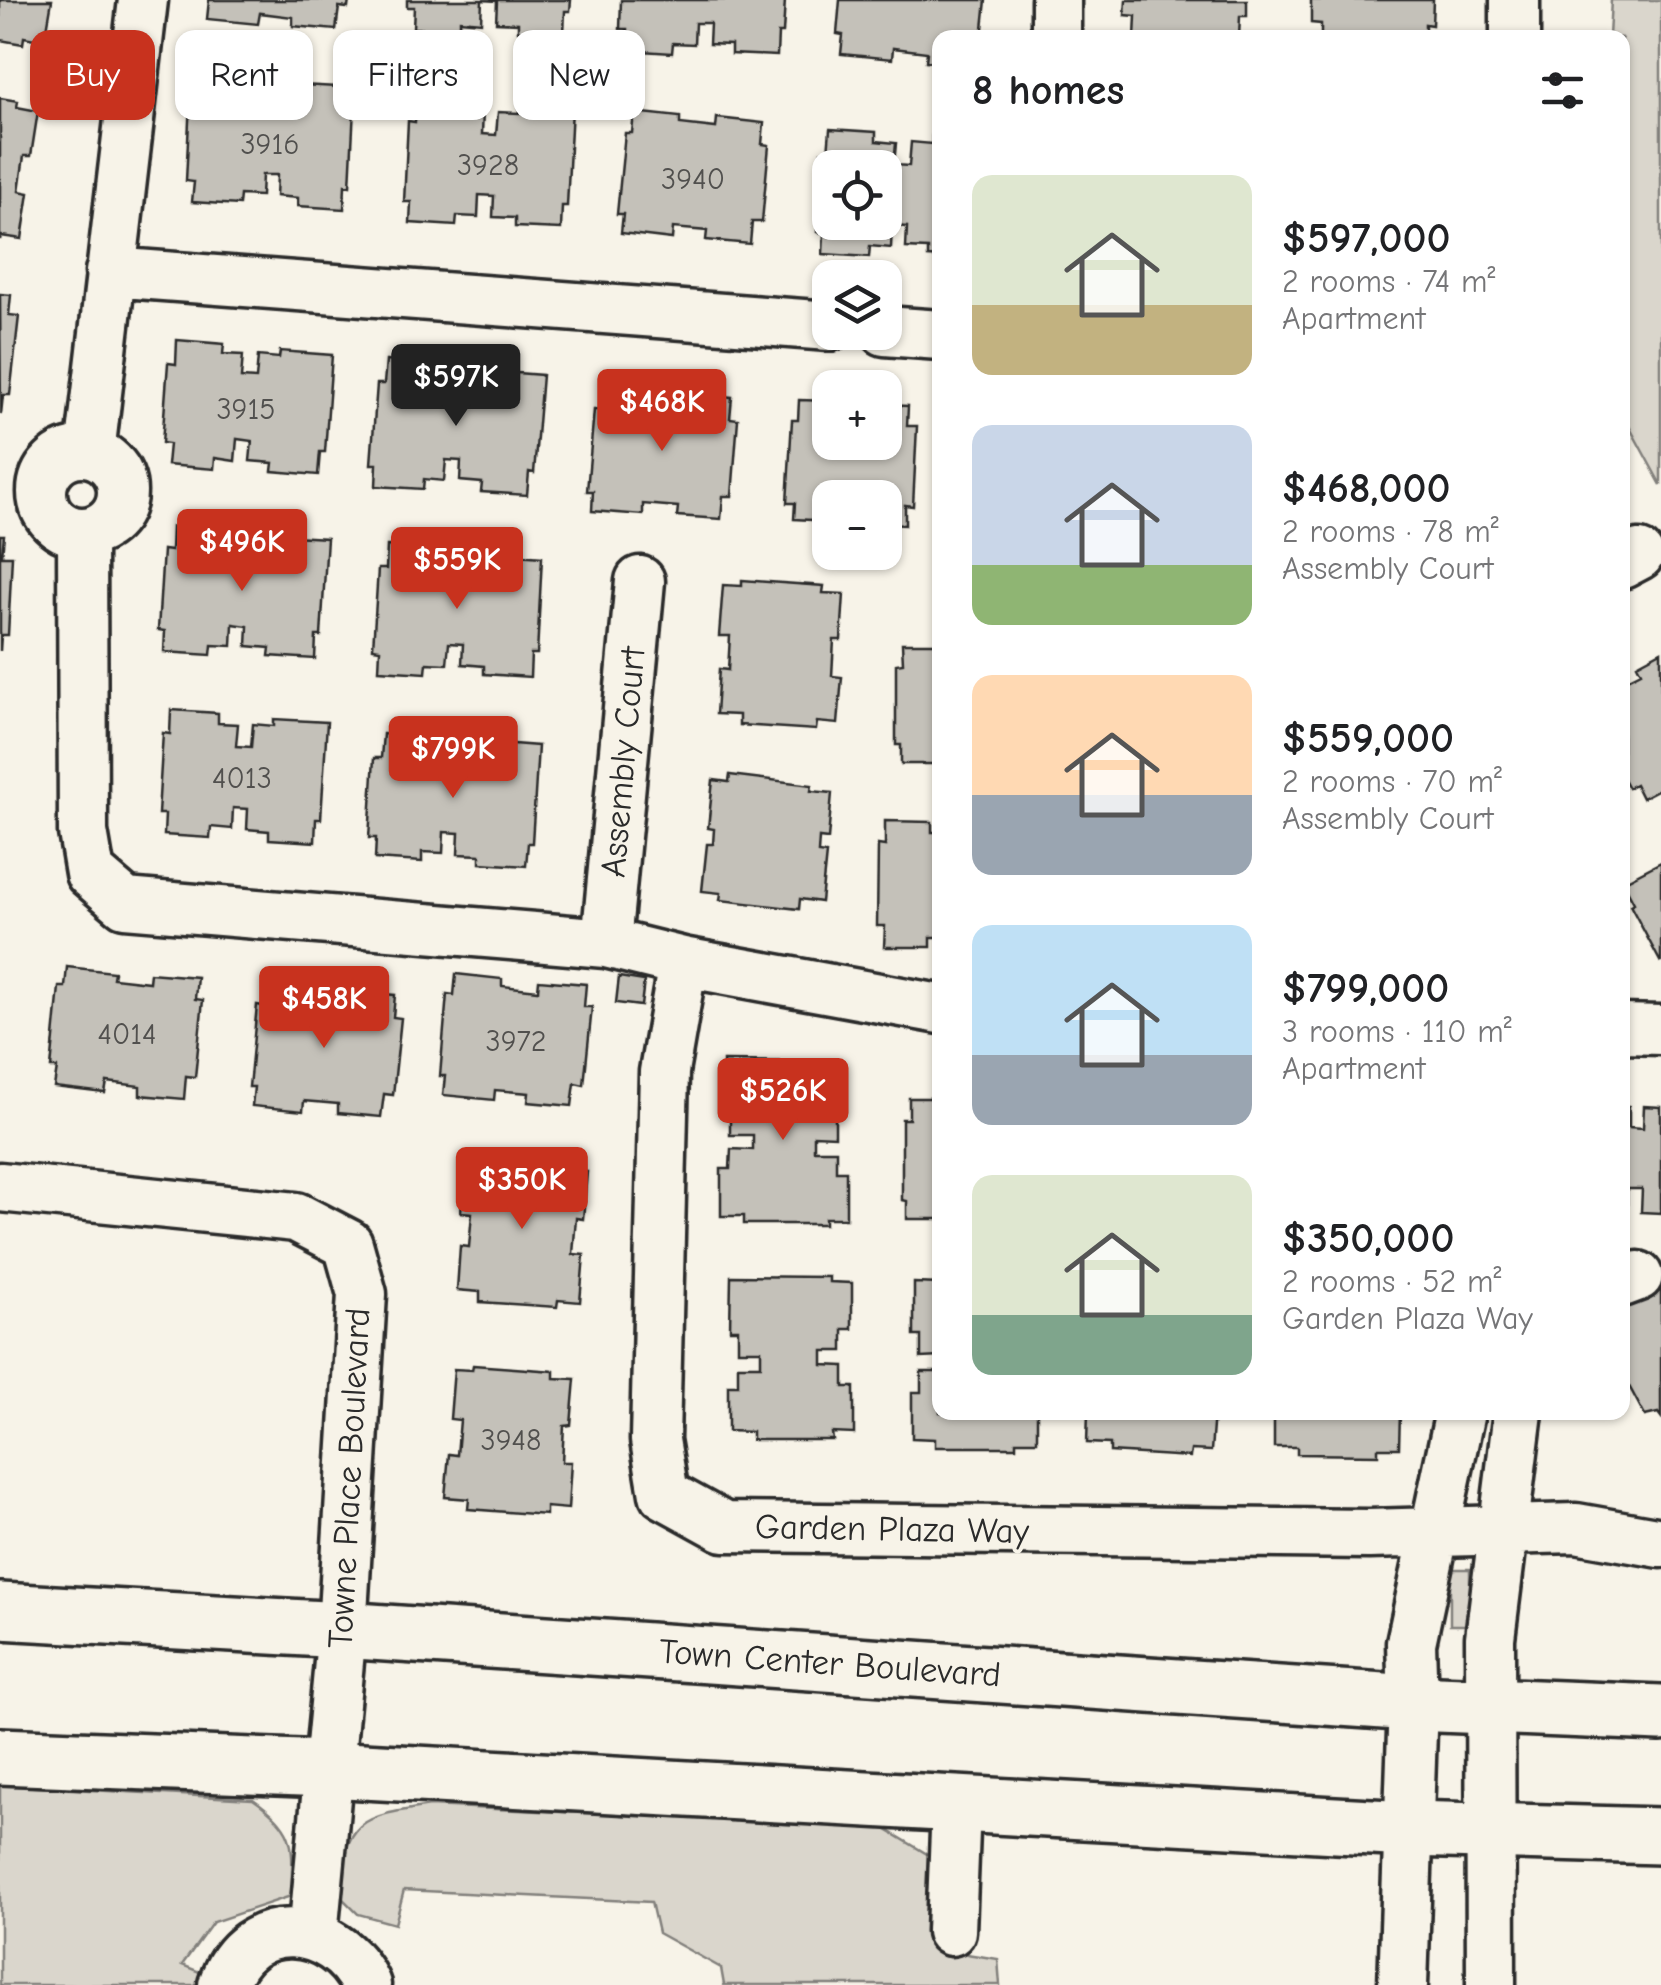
<!DOCTYPE html>
<meta charset="utf-8">
<style>
:root{--surface:#fff;--page:#f6f6f6;--text:#202124;--muted:#757577;--accent:#c8321e}
body{margin:0;font-family:"Comic Neue",sans-serif;background:var(--page);color:var(--text);height:100vh;display:flex;flex-direction:column;font-size:38px;white-space:nowrap}
*{box-sizing:border-box;margin:0}
p{font-size:32px;color:var(--muted)}
.icon{flex:none;width:55px;height:55px;fill:none;stroke:currentColor;stroke-width:2;stroke-linecap:round;stroke-linejoin:round}
.map{position:relative;flex:1;overflow:hidden}
.sheet{position:absolute;left:932px;top:30px;width:698px;height:1390px;display:flex;flex-direction:column;background:var(--surface);border-radius:20px;box-shadow:0 2px 8px #0004}
.sheet>*{flex:none}
.hud{position:absolute;left:30px;top:30px;width:752px;height:90px;display:flex;gap:20px}
.fabs{position:absolute;left:812px;top:150px;display:grid;gap:20px}
.fabs a{display:grid;place-items:center;width:90px;height:90px;border-radius:20px;background:var(--surface);box-shadow:0 2px 8px #0004;font-size:50px}
.price{position:absolute;translate:-50% -85px;padding:0 22px;border-radius:10px;background:var(--accent);color:#fff;font-size:32px;line-height:65px;filter:drop-shadow(0 2px 5px #0008)}
.price::after{content:'';position:absolute;left:50%;top:60px;width:30px;height:22px;margin-left:-15px;background:inherit;clip-path:polygon(0 0,100% 0,50% 100%)}
.price.current{background:#222;color:#fff}
ul{padding:0;list-style:none}
li{display:flex;align-items:center;gap:30px;height:250px;padding:0 40px}
li span{display:grid;place-items:center;flex:none;width:280px;height:200px;border-radius:20px;color:#555}
li>.icon{margin-inline-start:auto}
span .icon{width:120px;height:120px;fill:#fffc;stroke-width:1}
li b{font-size:42px}
h2{display:flex;justify-content:space-between;align-items:center;height:120px;padding:0 40px;font-size:42px}
.pill{padding:0 35px;border-radius:20px;background:var(--surface);box-shadow:0 2px 8px #0004;font-size:35px;line-height:90px}
.pill.current{background:var(--accent);color:#fff}
.map>svg:first-child{display:block}
.green{fill:#dad6cc;stroke:#82807c;stroke-width:2.5}
.building{fill:#c4c1b9;stroke:#2b2b2b;stroke-width:2.5;fill-rule:evenodd}
.lines{fill:none;stroke-linecap:round;stroke-linejoin:round}
.minor-casing{stroke:#2b2b2b;stroke-width:55}
.major-casing{stroke:#2b2b2b;stroke-width:62}
.minor{stroke:#f7f3e8;stroke-width:48}
.major{stroke:#f7f3e8;stroke-width:55}
.labels{text-anchor:middle;dominant-baseline:central;stroke-width:8;stroke-linejoin:round;paint-order:stroke}
.number-label{font-size:30px;fill:#51504e}
.street-label{font-size:35px;fill:#2b2b2b;stroke:#f7f3e8}
</style>
<div class="map">
<svg width="1661" height="1985" viewBox="0 0 1661 1985">
<rect width="100%" height="100%" fill="#f7f3e8"/>
<filter id="ink" filterUnits="userSpaceOnUse"><feTurbulence type="fractalNoise" baseFrequency=".01" numOctaves="2"/><feDisplacementMap in="SourceGraphic" scale="20" xChannelSelector="R" yChannelSelector="G"/><feConvolveMatrix kernelMatrix="1 2 1 2 8 2 1 2 1" color-interpolation-filters="sRGB"/></filter>
<g filter="url(#ink)">
<path class="green" d="M1611 0H1661V485L1623 415 1622 38 1609 37Z
M1450 1569H1470V1625H1450Z
M0 1785 253 1799C298 1830 293 1846 291 1896L213 1922 182 1965 212 1977 213 1985H0Z
M430 1806 882 1827 932 1857 931 1928 967 1954 998 1959 1000 1985H724L721 1968 658 1933 651 1902 404 1890 395 1924 358 1914 338 1894C347 1819 358 1817 430 1806Z"/>
<path class="building" d="M0 0H52L45 41 24 37 23 44 0 40Z
M209 0H349L348 8 339 7 336 30 293 26V17L260 13 258 24 207 19Z
M407 0H571L570 11H565L564 34 518 31V23L496 22 497 1 482 0 481 22 460 20V31L413 28 414 7H407Z
M621 0H785L783 33H778L777 56 731 54V45L709 44 710 23H695L694 44 673 43 672 53 626 50 627 29H620Z
M840 0H986L982 38H940V62L926 61 927 52 893 48 892 59 841 54 843 35 837 34Z
M1126 0H1247V16H1240L1239 38H1135L1136 16 1125 15Z
M1311 0H1433L1432 25 1425 24V38H1321V24L1311 23Z
M200 78 246 81V90L265 91V113L279 114 281 91 302 92V85L355 88 350 186 345 185 344 209 298 206V198L276 196 277 175H262L261 196 240 195 239 205 192 202 194 182 186 181 190 101H198Z
M0 98 18 101 17 107 38 111 31 156H24L19 191 29 193 22 239 1 236 0 240Z
M417 99 464 101 463 110 483 111 482 134 496 135 498 112 519 113V106L572 108 567 206H562L561 229 515 227V218L493 217 494 196 479 195 478 217 457 216 456 226 410 223 411 202H404L408 121 415 122Z
M634 112 680 117V124L716 128 717 118 764 123 762 144 769 145 762 222H752L750 244 706 240 707 231 673 228 672 239 621 233 623 214H617L625 133H632Z
M830 129 876 132V141L896 143 894 165 909 166 911 142 932 144V136L940 137V258L928 257V249L906 248 907 227 892 226 891 248 870 246 869 257 823 254 824 233 817 232 821 152 828 153ZM830 168H885V222H830Z
M0 294 11 295 9 315 19 316 10 395H3L1 414Z
M177 340 224 344 223 354 243 355 241 378 256 379 258 356 279 358 280 351 332 355 325 452H320L318 475 272 471 273 463 250 461 252 441 237 439 235 461 215 458 214 469 167 465 169 444 162 443 168 363 176 364Z
M386 361 433 365 432 374 452 376 451 398 466 400 467 376 488 378 489 371 542 375 534 473 529 472 527 495 481 492 482 483 460 481 461 461 446 460 444 481 424 479 423 489 376 486 377 464H371L377 384H384Z
M601 390 648 393 647 400 683 403 684 393 732 397 730 418 738 419 732 496H723L721 519 677 516 678 507 643 504V515L592 511 593 491H587L594 410H600Z
M799 400 830 401V442H885V405L908 406 907 426H917L913 506 905 505V525L885 524V498H830V521L794 519 795 503H787L792 420H798Z
M172 527 219 530 218 540H238L237 563 251 564 253 541 274 542 275 535 327 538 321 636H316L315 659 269 656 270 648 247 646 248 626 233 624 232 646 212 645 211 655 164 652 165 631 158 630 163 550 171 551Z
M0 535H4L2 556H12L8 635H1L0 651Z
M387 546 434 548 433 558 453 559 452 581 467 583 468 559 489 561 490 553 542 557 537 654H531L530 677 484 674V666L462 664 463 644 449 643 447 664 427 663 426 673 379 670 380 649 373 648 378 569H386Z
M742 580 824 586 823 593 844 594 841 640H834L832 676 842 677 838 724 817 722 816 730 739 725V715L716 714 719 669 728 670 730 636H719L723 585 742 586Z
M902 643H940V764H901V745H896V664L903 663Z
M1661 651V788L1642 798 1635 784 1628 788 1622 777V672L1627 679 1641 672 1637 664Z
M171 710 218 713V723L238 724 236 746 251 747 253 724 274 726V719L327 722 321 819H316L315 842 269 839V831L247 829 248 809 233 808 232 829 211 827 210 838 164 835 165 814H158L163 733 170 734Z
M383 734 430 737 429 747 449 748 448 770 463 772 464 748 485 750 486 742 538 746 532 843H528L526 866 480 863V855L458 854 459 833 444 832 443 853 422 852V862L375 859 376 838H369L374 758H381Z
M730 775 812 785 811 791 832 793 828 839 819 838 818 853 826 854 821 902 800 899 799 909 720 900 721 893 702 891 707 844H713L714 829 708 828 713 780 729 782Z
M885 821 932 822V832H940V937H931V947H884L885 926H877L878 845 885 846Z
M1661 862V963L1630 905 1634 903 1623 882Z
M67 967 114 972 113 978 149 982 150 973 197 977 195 999 203 1000 195 1077 186 1076 184 1099 140 1095V1086L107 1082 105 1093 54 1087 57 1068H51L59 987H65Z
M456 974 502 979V986L538 990 539 980 586 984 584 1007H592L584 1085 575 1083 572 1106 528 1102 529 1093 495 1090 494 1100 443 1095 445 1076H440L447 994 454 995Z
M619 977 644 981 641 1006 616 1003Z
M265 985 312 990 311 996 347 1000 348 991 395 995 393 1017 401 1018 393 1095 384 1094 381 1117 338 1113V1104L304 1101 303 1111 252 1106 254 1087H249L257 1005 263 1006Z
M723 1061 821 1062V1067H845L844 1113H835V1136L814 1135V1150H836V1171H846V1218H825V1224H744V1216H721V1169H730L731 1149 753 1150V1135H730V1114H723Z
M909 1098H940V1219H907V1201L902 1200V1119H909Z
M1622 1106H1629V1127L1643 1128 1644 1106 1661 1107V1213L1641 1212 1642 1189H1627V1212H1622Z
M485 1157 566 1164V1170L587 1172 583 1219 576 1218 573 1254 584 1255 580 1302 558 1300 557 1307 480 1302V1292L457 1290 460 1246 469 1247 472 1213 461 1212 465 1161 484 1163Z
M731 1276 829 1277V1282L852 1283V1329H843V1351H823V1365L844 1366V1387H854V1434L832 1433 833 1440H752V1432L728 1431V1385H738V1365H761V1350H738V1329H730Z
M914 1283 940 1284V1357L921 1358V1336H914Z
M1661 1288V1417L1658 1413 1645 1416 1622 1373V1307Z
M473 1365 554 1371V1378L575 1379 571 1425 564 1426 562 1462H571L568 1509 546 1507V1515L468 1509 469 1499 445 1497 449 1454 457 1455 460 1420 450 1419 454 1369 472 1370Z
M921 1372H940V1412H1037V1441H1016V1447H935V1439L912 1438V1392H921Z
M1088 1412H1214L1211 1451 1191 1450 1190 1457 1110 1452V1444L1087 1443Z
M1274 1412H1400L1399 1448H1378V1455L1297 1454V1447H1274Z"/>
<g class="lines">
<defs>
<path id="minor" d="M1056 0V38
M1515 38V0
M110 272 830 326
M885 331 940 335
M42 492a40 40 0 1 1 80 0a40 40 0 1 1-80 0Z
M90 453 143 0
M82 533 83 832 90 873 125 903 606 943 683 962 940 1009
M1622 564 1639 555
M606 943 640 581
M683 962 664 1072 655 1440 664 1494 724 1527 1369 1534 1576 1528 1661 1543
M1622 1029 1661 1030
M0 1187 296 1217 348 1244 362 1294 342 1630 313 1935
M1622 1282 1638 1276
M951 1931 956 1806
M223 1985C246 1912 336 1920 366 1985
M1403 1985 1413 1703 1411 1643 1460 1412
M1491 1985 1490 1638 1518 1412"/>
<path id="major" d="M0 1611 342 1630 1413 1703 1661 1713
M0 1756 327 1769 1408 1829 1661 1836"/>
</defs>
<use href="#minor" class="minor-casing"/>
<use href="#major" class="major-casing"/>
<use href="#minor" class="minor"/>
<use href="#major" class="major"/>
</g>
</g>
<g class="labels">
<g class="number-label">
<text x="270" y="144">3916</text>
<text x="488" y="165">3928</text>
<text x="693" y="179">3940</text>
<text x="246" y="409">3915</text>
<text x="242" y="778">4013</text>
<text x="127" y="1034">4014</text>
<text x="516" y="1041">3972</text>
<text x="511" y="1440">3948</text>
</g>
<g class="street-label">
<text transform="translate(623 762) rotate(-85)">Assembly Court</text>
<text transform="translate(349 1478) rotate(-87)">Towne Place Boulevard</text>
<text transform="translate(892 1529) rotate(1)">Garden Plaza Way</text>
<text transform="translate(830 1663) rotate(4)">Town Center Boulevard</text>
</g>
</g>
</svg>
<div class="fabs">
<a><svg class="icon" aria-label="locate" viewBox="0 0 24 24"><circle cx="12" cy="12" r="6"/><path d="M12 2v4M12 18v4M2 12h4M18 12h4"/></svg></a>
<a><svg class="icon" aria-label="layers" viewBox="0 0 24 24"><path d="M12 4l9 5-9 5-9-5zM3 14l9 5 9-5"/></svg></a>
<a>+</a>
<a>−</a>
</div>
<b class="price current" style="left:456px;top:429px">$597K</b>
<b class="price" style="left:662px;top:454px">$468K</b>
<b class="price" style="left:242px;top:594px">$496K</b>
<b class="price" style="left:457px;top:612px">$559K</b>
<b class="price" style="left:453px;top:801px">$799K</b>
<b class="price" style="left:324px;top:1051px">$458K</b>
<b class="price" style="left:783px;top:1143px">$526K</b>
<b class="price" style="left:522px;top:1232px">$350K</b>
<div class="hud">
<a class="pill current">Buy</a>
<a class="pill">Rent</a>
<a class="pill">Filters</a>
<a class="pill">New</a>
</div>
<section class="sheet">
<h2>8 homes<svg class="icon" aria-label="filters" viewBox="0 0 24 24"><path d="M4 7h16M4 17h16"/><circle cx="9" cy="7" r="2"/><circle cx="15" cy="17" r="2"/></svg></h2>
<ul>
<li><span style="background:linear-gradient(#dfe7d0 65%,#c2b280 0)"><svg class="icon" aria-label="home" viewBox="0 0 24 24"><path d="M3 11l9-7 9 7M6 9v11h12V9"/></svg></span><div><b>$597,000</b><p>2 rooms · 74 m²</p><p>Apartment</p></div></li>
<li><span style="background:linear-gradient(#c9d6e8 70%,#8fb573 0)"><svg class="icon" aria-label="home" viewBox="0 0 24 24"><path d="M3 11l9-7 9 7M6 9v11h12V9"/></svg></span><div><b>$468,000</b><p>2 rooms · 78 m²</p><p>Assembly Court</p></div></li>
<li><span style="background:linear-gradient(#ffd9b3 60%,#9aa5b1 0)"><svg class="icon" aria-label="home" viewBox="0 0 24 24"><path d="M3 11l9-7 9 7M6 9v11h12V9"/></svg></span><div><b>$559,000</b><p>2 rooms · 70 m²</p><p>Assembly Court</p></div></li>
<li><span style="background:linear-gradient(#bfe0f5 65%,#9aa5b1 0)"><svg class="icon" aria-label="home" viewBox="0 0 24 24"><path d="M3 11l9-7 9 7M6 9v11h12V9"/></svg></span><div><b>$799,000</b><p>3 rooms · 110 m²</p><p>Apartment</p></div></li>
<li><span style="background:linear-gradient(#dfe7d0 70%,#7fa58c 0)"><svg class="icon" aria-label="home" viewBox="0 0 24 24"><path d="M3 11l9-7 9 7M6 9v11h12V9"/></svg></span><div><b>$350,000</b><p>2 rooms · 52 m²</p><p>Garden Plaza Way</p></div></li>
</ul>
</section>
</div>
